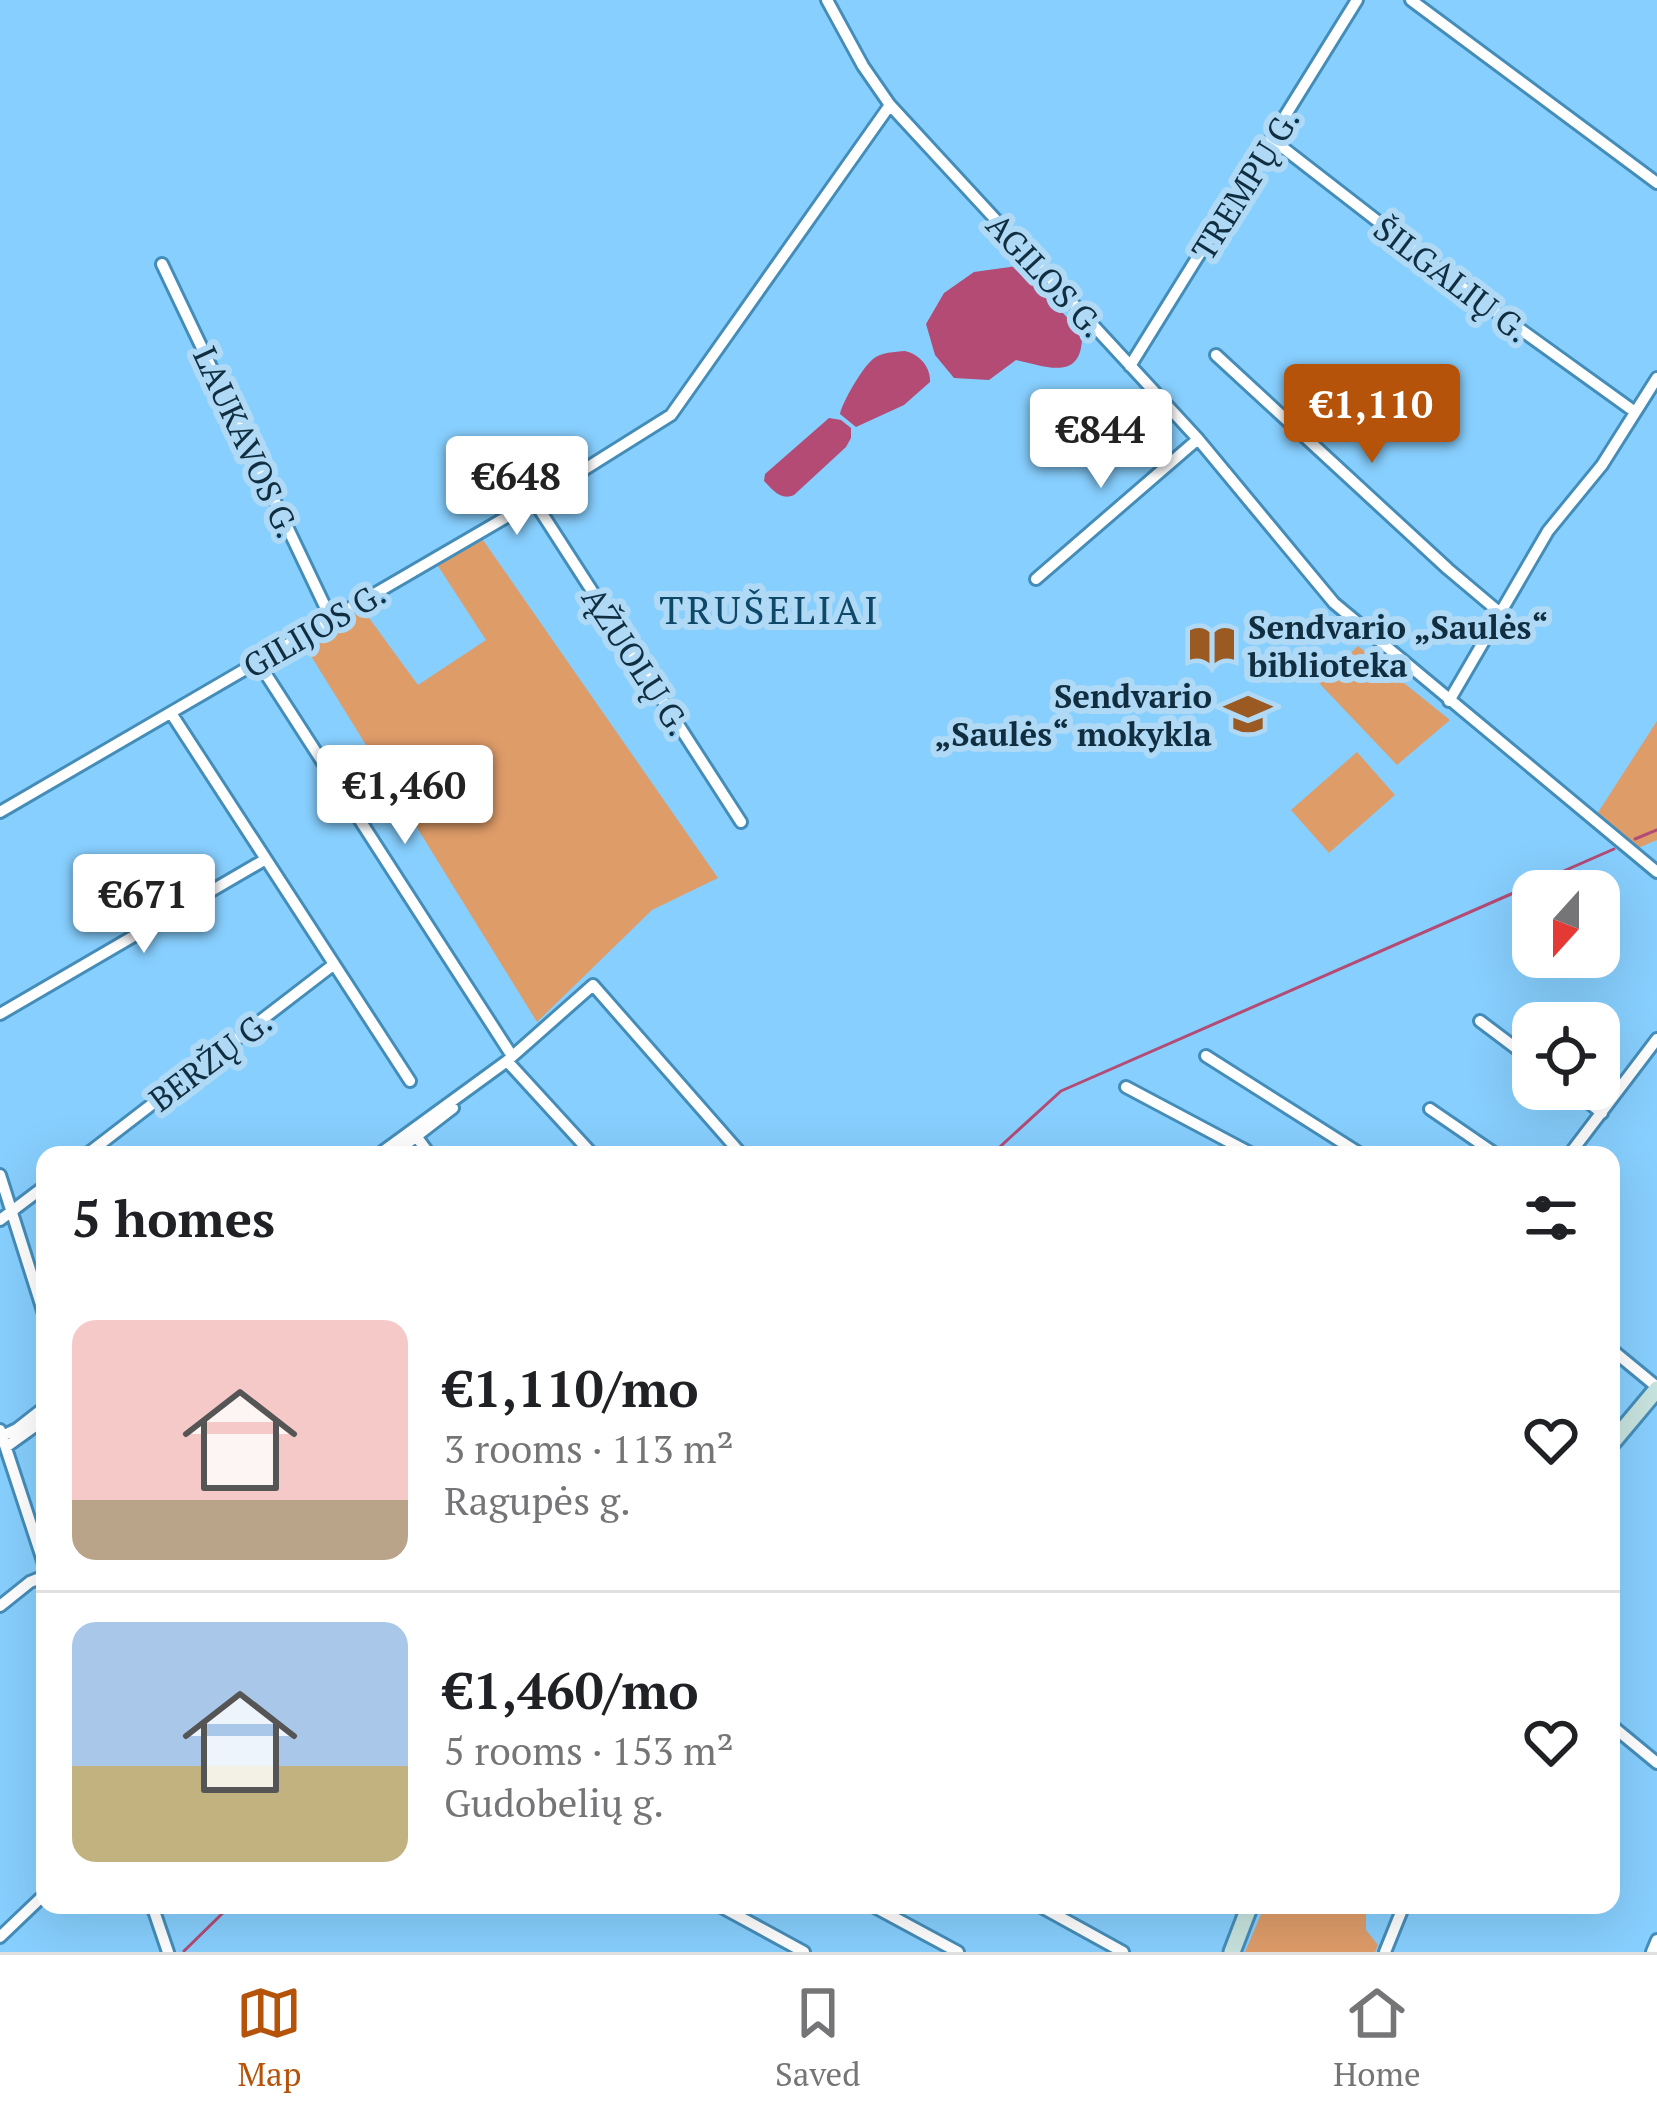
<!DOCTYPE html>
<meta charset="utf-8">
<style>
:root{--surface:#fff;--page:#f2f2f2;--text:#202124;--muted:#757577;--line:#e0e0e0;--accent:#b45309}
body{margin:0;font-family:"PT Serif",serif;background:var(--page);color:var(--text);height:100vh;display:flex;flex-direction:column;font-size:45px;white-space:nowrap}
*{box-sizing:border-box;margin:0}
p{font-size:39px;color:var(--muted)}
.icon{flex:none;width:66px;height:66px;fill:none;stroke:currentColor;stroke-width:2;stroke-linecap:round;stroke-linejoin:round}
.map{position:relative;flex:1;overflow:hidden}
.drawer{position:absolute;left:36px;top:1146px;width:1584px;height:768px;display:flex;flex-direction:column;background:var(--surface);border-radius:24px;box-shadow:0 12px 48px #0002}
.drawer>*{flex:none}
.needle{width:78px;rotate:201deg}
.controls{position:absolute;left:1512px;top:870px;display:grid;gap:24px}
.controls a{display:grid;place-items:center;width:108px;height:108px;border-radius:24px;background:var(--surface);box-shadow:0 12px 48px #0002;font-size:60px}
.price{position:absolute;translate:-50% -102px;padding:0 27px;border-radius:12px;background:#fff;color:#222;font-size:39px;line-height:78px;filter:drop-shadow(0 3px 6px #0008)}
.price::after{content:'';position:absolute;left:50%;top:72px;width:36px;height:27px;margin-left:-18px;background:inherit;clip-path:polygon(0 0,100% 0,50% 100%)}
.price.on{background:var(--accent);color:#fff}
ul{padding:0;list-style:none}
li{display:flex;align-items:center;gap:36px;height:300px;padding:0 36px}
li+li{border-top:3px solid var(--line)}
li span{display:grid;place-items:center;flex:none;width:336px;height:240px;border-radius:24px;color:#555}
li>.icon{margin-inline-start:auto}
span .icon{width:144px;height:144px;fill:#fffc;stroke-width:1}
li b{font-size:51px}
h2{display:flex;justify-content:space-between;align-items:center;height:144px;padding:0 36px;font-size:51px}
.tab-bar{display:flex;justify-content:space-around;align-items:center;height:168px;border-top:3px solid var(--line);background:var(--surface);font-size:33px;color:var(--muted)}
.tab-bar a{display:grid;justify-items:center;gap:6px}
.tab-bar .on{color:var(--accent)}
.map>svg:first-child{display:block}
.green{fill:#de9c69}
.water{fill:#b34b74}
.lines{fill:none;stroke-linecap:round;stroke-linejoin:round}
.stream{stroke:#b34b74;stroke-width:3}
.minor-casing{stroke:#458db9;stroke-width:16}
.secondary-casing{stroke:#458db9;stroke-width:21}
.minor{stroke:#fff;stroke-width:10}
.secondary{stroke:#c7e3de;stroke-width:15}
.labels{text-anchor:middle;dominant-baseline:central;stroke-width:12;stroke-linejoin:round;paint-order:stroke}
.street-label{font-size:33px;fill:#102e40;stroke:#afd9f5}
.poi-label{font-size:33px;font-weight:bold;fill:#102e40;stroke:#afd9f5;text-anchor:start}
.quarter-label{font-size:39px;letter-spacing:3px;fill:#0e4969;stroke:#afd9f5}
</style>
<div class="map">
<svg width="1657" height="1952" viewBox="0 0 1657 1952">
<rect width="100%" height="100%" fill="#87cffe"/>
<path class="green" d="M483 540 718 878 652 910 537 1022 303 643 361 607 418 685 486 640 436 563Z
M1358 646 1450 720 1397 765 1319 683Z
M1657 721V840L1638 848 1597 814Z
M1357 752 1395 795 1329 853 1291 810Z
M1265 1905H1366V1930L1378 1945 1375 1952H1245Z"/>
<path class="water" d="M1017 266 1023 269 1082 334C1083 382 1047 367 1016 360L989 380 954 378 935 355 926 324 944 293 974 272Z
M905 351C919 354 931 367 930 382L904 405 856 427 840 414C843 401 862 368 873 359 881 352 895 352 905 351Z
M829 418 841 420 851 428V438L846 447 794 495C781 501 773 490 764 481L765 474Z"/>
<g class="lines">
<path class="stream" d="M1635 839 1657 830
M991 1155 1061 1091 1614 849
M184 1951 231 1905"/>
<defs>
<path id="minor" d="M827 0 863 66 890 105 1198 439 1334 603 1657 872
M1411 0 1657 183
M1273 140 1474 296 1635 412
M162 264 331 619
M1216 355 1448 569 1499 612
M1130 366 1357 0
M534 501 741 822
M1036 579 1198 439
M258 662 512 1056
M1449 701 1548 531 1602 465 1657 378
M171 713 410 1081
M0 812 534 501 671 415 890 105
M0 1014 266 859
M1480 1021 1533 1061
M1206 1056 1362 1155
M507 1061 593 1155
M1126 1087 1254 1155
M1571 1089 1602 1113
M1430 1109 1497 1155
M416 1136 430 1155
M86 1155 333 965
M378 1155 507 1061 593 985 742 1155
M392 1155 453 1108
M1569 1155 1657 1039
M0 1175 45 1317
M0 1220 45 1186
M1611 1349 1657 1387
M0 1430 45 1567
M2 1436 17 1429 45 1407
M6 1447 45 1419
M0 1606 30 1582 45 1576
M1611 1725 1657 1763
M152 1905 168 1952
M718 1905 804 1952
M871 1905 958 1952
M1038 1905 1123 1952
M0 1937 45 1894
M1385 1952 1404 1905
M1652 1952 1657 1940"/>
<path id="secondary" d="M1611 1444 1657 1389
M1232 1952 1250 1905"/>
</defs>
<use href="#minor" class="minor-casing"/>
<use href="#secondary" class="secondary-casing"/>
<use href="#minor" class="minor"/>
<use href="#secondary" class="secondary"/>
</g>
<defs>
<symbol id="library-bare" viewBox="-9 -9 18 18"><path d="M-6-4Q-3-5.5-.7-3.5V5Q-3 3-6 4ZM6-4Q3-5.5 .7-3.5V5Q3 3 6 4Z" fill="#9a5a22" stroke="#afd9f5" stroke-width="2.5" paint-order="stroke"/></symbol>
<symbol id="school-bare" viewBox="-9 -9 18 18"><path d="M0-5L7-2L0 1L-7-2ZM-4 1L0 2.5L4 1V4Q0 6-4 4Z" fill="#9a5a22" stroke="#afd9f5" stroke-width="2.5" paint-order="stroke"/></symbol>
</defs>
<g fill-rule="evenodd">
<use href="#library-bare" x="1179" y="612" width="66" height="66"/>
<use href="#school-bare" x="1215" y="681" width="66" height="66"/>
</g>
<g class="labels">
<g class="street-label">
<text transform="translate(1245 184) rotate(-58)">TREMPŲ G.</text>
<text transform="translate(1046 275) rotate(47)">AGILOS G.</text>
<text transform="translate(1452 279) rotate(37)">ŠILGALIŲ G.</text>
<text transform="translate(247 442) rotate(65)">LAUKAVOS G.</text>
<text transform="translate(314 629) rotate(-30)">GILIJOS G.</text>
<text transform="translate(637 661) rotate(57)">ĄŽUOLŲ G.</text>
<text transform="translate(210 1060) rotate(-37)">BERŽŲ G.</text>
</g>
<g class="poi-label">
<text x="1248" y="626">Sendvario „Saulės“<tspan x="1248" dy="38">biblioteka</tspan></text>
<text x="1212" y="695" text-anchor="end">Sendvario<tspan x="1212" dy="38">„Saulės“ mokykla</tspan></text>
</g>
<g class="quarter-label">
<text x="770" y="609">TRUŠELIAI</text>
</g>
</g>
</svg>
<div class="controls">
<a><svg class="needle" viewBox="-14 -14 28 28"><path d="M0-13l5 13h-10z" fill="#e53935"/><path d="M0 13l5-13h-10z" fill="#757577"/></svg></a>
<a><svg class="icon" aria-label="locate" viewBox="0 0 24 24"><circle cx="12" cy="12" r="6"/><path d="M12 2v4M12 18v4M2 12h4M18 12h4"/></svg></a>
</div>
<b class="price on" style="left:1372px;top:466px">€1,110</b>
<b class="price" style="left:1101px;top:491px">€844</b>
<b class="price" style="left:517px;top:538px">€648</b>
<b class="price" style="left:405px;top:847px">€1,460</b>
<b class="price" style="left:144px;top:956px">€671</b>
<section class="drawer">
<h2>5 homes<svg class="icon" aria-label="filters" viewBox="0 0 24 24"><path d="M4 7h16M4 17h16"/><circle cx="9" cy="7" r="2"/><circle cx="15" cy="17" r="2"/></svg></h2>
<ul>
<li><span style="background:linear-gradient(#f6c9c9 75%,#b9a48a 0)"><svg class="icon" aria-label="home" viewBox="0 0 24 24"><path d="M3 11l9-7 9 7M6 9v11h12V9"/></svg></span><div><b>€1,110/mo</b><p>3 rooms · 113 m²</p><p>Ragupės g.</p></div><svg class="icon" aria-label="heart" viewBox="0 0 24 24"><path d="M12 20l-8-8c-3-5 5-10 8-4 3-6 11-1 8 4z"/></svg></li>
<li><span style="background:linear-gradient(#a9c7e8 60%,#c2b280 0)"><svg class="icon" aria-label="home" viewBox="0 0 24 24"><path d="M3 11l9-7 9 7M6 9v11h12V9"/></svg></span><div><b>€1,460/mo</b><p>5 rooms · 153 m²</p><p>Gudobelių g.</p></div><svg class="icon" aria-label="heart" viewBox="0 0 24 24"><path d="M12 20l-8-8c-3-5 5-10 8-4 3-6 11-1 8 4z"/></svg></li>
</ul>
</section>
</div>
<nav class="tab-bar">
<a class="on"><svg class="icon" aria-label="map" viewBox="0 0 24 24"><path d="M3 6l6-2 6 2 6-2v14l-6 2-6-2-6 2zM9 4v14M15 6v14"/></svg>Map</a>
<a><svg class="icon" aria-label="saved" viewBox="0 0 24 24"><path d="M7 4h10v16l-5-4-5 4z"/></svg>Saved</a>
<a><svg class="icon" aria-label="home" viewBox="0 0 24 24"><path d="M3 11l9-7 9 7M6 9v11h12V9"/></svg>Home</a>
</nav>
